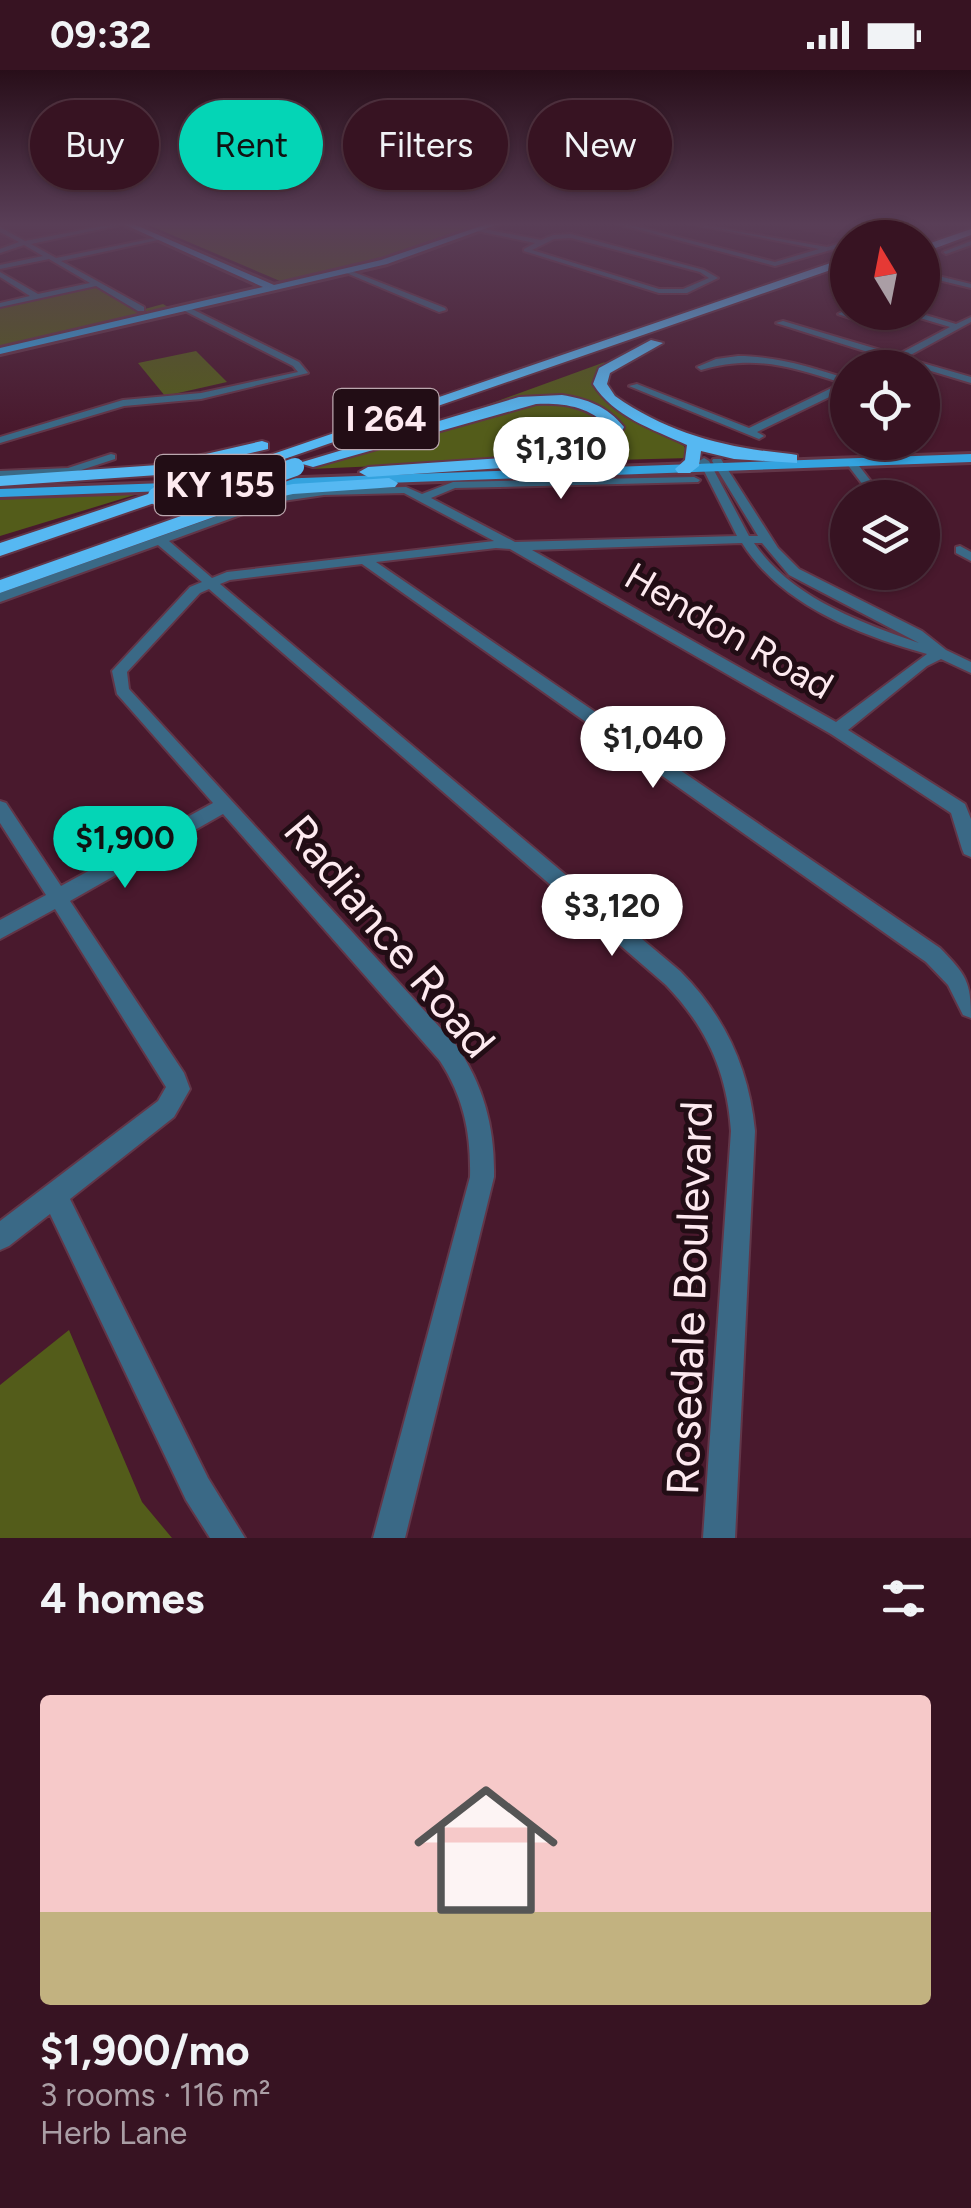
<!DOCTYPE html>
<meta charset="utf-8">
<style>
:root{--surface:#371322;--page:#3e1c2a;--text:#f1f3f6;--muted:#aa9ea5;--line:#513240;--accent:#04d5b6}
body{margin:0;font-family:Figtree,sans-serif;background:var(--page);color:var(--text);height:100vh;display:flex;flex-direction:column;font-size:38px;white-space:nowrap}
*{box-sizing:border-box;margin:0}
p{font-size:32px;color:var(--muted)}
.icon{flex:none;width:55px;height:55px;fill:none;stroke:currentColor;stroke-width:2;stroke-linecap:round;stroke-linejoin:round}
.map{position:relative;height:1468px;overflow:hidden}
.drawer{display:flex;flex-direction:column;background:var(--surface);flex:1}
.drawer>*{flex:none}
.hud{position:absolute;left:30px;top:30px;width:912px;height:90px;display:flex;gap:20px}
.needle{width:65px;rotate:350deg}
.buttons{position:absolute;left:830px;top:150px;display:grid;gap:20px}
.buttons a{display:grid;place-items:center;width:110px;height:110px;border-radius:50%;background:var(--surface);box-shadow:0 2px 8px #0004,0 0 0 2px var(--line);font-size:50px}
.price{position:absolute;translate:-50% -85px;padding:0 22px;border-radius:35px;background:#fff;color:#222;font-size:32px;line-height:65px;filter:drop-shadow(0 2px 5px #0008)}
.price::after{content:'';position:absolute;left:50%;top:60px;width:30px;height:22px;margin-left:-15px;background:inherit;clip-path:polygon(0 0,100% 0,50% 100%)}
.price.current{background:var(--accent);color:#111}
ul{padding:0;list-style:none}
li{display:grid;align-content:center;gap:20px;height:530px;padding:0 40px}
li+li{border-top:2px solid var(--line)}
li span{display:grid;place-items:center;height:310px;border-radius:10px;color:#555}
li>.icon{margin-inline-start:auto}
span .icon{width:180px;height:180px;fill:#fffc;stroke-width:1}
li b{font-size:42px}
h2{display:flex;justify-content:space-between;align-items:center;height:120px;padding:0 40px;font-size:42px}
.pill{padding:0 35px;border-radius:45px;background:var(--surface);box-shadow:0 2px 8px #0004,0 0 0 2px var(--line);font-size:35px;line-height:90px}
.pill.current{background:var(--accent);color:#111}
.status{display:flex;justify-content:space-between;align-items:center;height:70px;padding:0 50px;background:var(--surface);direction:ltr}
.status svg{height:28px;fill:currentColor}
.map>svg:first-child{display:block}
.built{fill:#571f36}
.green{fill:#535c1a}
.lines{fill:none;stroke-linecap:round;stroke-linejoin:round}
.minor-casing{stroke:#623648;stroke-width:4}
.major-casing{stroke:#623648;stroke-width:6}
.highway-casing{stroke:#623648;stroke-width:4}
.minor{fill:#3a6986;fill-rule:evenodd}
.major{fill:#34a3df;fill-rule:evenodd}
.highway{fill:#56b8f2;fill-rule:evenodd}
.highway-bridge-casing{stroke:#623648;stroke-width:21;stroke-linecap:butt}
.highway-bridge{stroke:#56b8f2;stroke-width:18}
.labels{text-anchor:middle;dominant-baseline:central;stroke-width:10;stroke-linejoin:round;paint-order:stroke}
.shield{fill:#220d15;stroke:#bba7ae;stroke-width:2.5}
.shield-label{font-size:35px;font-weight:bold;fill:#fde9ef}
.street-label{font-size:38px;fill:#fde9ef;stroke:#220d15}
.near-street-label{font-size:45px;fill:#fde9ef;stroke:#220d15}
</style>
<div class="status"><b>09:32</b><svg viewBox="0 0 49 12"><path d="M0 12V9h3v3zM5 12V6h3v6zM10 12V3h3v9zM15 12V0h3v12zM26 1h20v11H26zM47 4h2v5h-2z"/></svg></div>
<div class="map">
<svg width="971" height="1468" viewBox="0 0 971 1468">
<rect width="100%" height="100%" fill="#49192d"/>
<path class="built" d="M0 153H104L107 154 0 178Z
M766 153H932L888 167 847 170Z"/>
<path class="green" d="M144 153H487L366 193 280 211Z
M96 216 141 240 163 234 168 237 0 276V236Z
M196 281 227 312 165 326 138 293Z
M605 292 593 310 595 320 607 333 684 376 690 388 577 391 609 378 611 346 548 327 465 343Z
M528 331C556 333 596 331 610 360L604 374 561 388 310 399Z
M141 423 0 466V429Z
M69 1260 142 1432 172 1468H0V1315Z"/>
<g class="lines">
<defs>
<path id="minor" d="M118 153H129L31 174 56 188 160 167 158 170 61 191 144 237V241H138L96 216 0 237V233L30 226 0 207V202L38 224 90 213 49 189 0 199V195L43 186 24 175 0 183V179L19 172 0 162V157L25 171Z
M614 153H623L775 192 819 179 688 153 827 177 848 171V175L775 196Z
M479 158 541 170 553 165 571 164 704 200 718 208 687 223H659L524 181V179L535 173 477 161ZM571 168 700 202 709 208 683 219H659L532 180 554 169Z
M971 171V175L946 184 943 182Z
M346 199 445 238 446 240 439 242 344 202Z
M922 202 971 214V218L922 206Z
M186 236 299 292 308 303 201 329 124 336 0 373V367L123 330 201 323 298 302 293 296 183 240Z
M848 239 849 244 861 242 853 249 838 244Z
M900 242H915L956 254 971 247V252L905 288 971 307V313L898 291 887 298H875L890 289 776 253 783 251 897 285 950 257Z
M738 286C776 286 811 297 848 309V318L757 362 764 366 759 369 629 316 637 314 749 358 842 313C792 297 754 284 701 300L697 297 716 289Z
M111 384 115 385V389L69 404 0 407V401L68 398Z
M704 388 709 391 749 466H758L712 391 713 389H721L778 478 799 499 922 561 946 580 971 592V603L941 589 927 596 848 660 965 734 971 749V787L964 784 962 779 951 743 831 664 510 479 496 478 376 492 940 878C966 905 971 911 971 948L963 945 948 915 926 892 362 494 230 510 220 514 680 901C725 946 749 998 755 1061L735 1468H703L731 1061C727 1002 707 958 666 915L209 519 200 523 127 602 129 619 456 975C484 1016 495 1058 494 1107L405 1468H373L470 1107C471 1064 464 1028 440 991L223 744 70 831 184 1003 190 1019 174 1047 70 1129 208 1408 245 1468H210L186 1430 50 1144 9 1176 0 1180V1151L158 1031 166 1017 55 839 0 869V850L46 825 0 753V731L6 733 61 816 213 733 117 624 112 601 190 517 202 512 158 475 0 532V523L274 426 324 419 406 417 422 424 453 412 694 407 700 410 698 412 455 418 431 428 515 472 737 466 699 391ZM404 423 494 471 227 502 212 508 169 471 276 432 324 425ZM742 473C781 535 859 565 927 584L836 652 532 480ZM754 473H762L789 505 919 573C859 552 791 527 754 473Z
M848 392H856L884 428H873L847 394Z
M922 455 938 462V468H930L922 463Z
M960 476 971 482V491L956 483V477Z"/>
<path id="major" d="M121 153H131L274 215 381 190 490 153H501L387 194 0 284V278L263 217Z
M971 384V392L0 427V419Z"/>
<path id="highway" d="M971 159V165L922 183V176Z
M848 187V194L250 401 235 397Z
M651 270 663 273 610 303 607 314 615 326C669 364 727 378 791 384L797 385V393L734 389 701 381 699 396 690 403H678L675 399 685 390 687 375C652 359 614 347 593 314L599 298Z
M562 325C587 329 607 336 624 357L614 379 579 393 368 407 359 402 368 397 576 383 601 373 608 357C589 336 563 333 536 334L313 397 299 393 519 327Z
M262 371 268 373V379L158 405 0 416V406L158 395Z
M389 408 398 413 395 417 293 424 256 432 0 523V510L246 423 293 414Z
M157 421 166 426 163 430 0 486V473Z"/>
</defs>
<use href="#minor" class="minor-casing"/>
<use href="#major" class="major-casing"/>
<use href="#highway" class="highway-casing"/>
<use href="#minor" class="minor"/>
<use href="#major" class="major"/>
<use href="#highway" class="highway"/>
<defs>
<path id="highway-bridge" d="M223 423 295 397
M157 426 244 397"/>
</defs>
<use href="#highway-bridge" class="highway-bridge-casing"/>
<use href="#highway-bridge" class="highway-bridge"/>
</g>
<linearGradient id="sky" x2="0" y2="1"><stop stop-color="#280e19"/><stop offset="0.43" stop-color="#593e57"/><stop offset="1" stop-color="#593e57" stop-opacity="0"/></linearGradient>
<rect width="971" height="358" fill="url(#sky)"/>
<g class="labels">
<g class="shield">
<rect x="333.5" y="319" width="105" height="60" rx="8"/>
<rect x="155" y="385" width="130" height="60" rx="8"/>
</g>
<g class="shield-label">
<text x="386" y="349">I 264</text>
<text x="220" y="415">KY 155</text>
</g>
<g class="street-label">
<text transform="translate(729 561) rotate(30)">Hendon Road</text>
</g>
<g class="near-street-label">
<text transform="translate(390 866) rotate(50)">Radiance Road</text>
<text transform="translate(689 1228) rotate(-88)">Rosedale Boulevard</text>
</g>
</g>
</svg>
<div class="buttons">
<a><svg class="needle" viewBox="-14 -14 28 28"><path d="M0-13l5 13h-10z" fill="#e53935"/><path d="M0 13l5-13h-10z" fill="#aa9ea5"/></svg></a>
<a><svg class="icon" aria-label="locate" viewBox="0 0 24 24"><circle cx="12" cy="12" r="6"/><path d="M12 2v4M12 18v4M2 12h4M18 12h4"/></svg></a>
<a><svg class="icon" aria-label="layers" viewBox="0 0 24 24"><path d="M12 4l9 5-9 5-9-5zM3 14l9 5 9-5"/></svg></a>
</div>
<b class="price" style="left:561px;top:432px">$1,310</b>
<b class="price" style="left:653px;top:721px">$1,040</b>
<b class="price current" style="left:125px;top:821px">$1,900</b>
<b class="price" style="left:612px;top:889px">$3,120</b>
<div class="hud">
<a class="pill">Buy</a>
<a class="pill current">Rent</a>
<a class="pill">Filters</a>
<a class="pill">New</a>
</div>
</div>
<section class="drawer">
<h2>4 homes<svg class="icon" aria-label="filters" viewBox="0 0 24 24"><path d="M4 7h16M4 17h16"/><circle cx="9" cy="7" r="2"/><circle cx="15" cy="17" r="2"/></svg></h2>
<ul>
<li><span style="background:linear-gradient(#f6c9c9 70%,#c2b280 0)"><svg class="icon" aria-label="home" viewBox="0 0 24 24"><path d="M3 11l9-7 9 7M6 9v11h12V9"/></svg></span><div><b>$1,900/mo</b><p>3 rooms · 116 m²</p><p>Herb Lane</p></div></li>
</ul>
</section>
